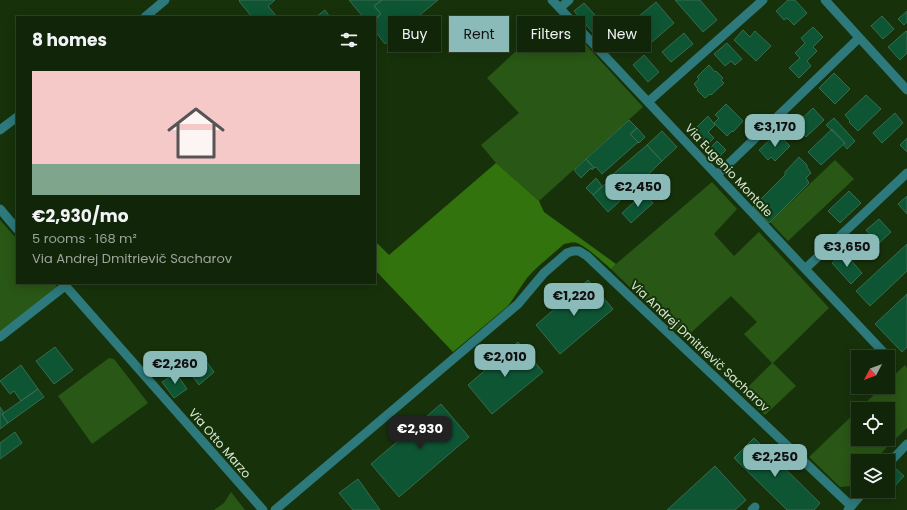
<!DOCTYPE html>
<meta charset="utf-8">
<style>
:root{--surface:#112608;--page:#1e3216;--text:#f1f3f6;--muted:#9ca59c;--line:#304329;--accent:#8bbbb9}
body{margin:0;font-family:Poppins,sans-serif;background:var(--page);color:var(--text);height:100vh;display:flex;flex-direction:column;font-size:15px;white-space:nowrap}
*{box-sizing:border-box;margin:0}
p{font-size:13px;color:var(--muted)}
.icon{flex:none;width:22px;height:22px;fill:none;stroke:currentColor;stroke-width:2;stroke-linecap:round;stroke-linejoin:round}
.map{position:relative;flex:1;overflow:hidden}
.details{position:absolute;left:16px;top:16px;width:360px;height:268px;display:flex;flex-direction:column;background:var(--surface);border-radius:0px;box-shadow:0 2px 10px #0003,0 0 0 1px var(--line)}
.details>*{flex:none}
.banner{position:absolute;left:388px;top:16px;width:380px;height:36px;display:flex;gap:8px}
.needle{width:26px;rotate:229deg}
.controls{position:absolute;left:851px;top:350px;display:grid;gap:8px}
.controls a{display:grid;place-items:center;width:44px;height:44px;border-radius:0px;background:var(--surface);box-shadow:0 2px 10px #0003,0 0 0 1px var(--line);font-size:20px}
.price{position:absolute;translate:-50% -34px;padding:0 9px;border-radius:8px;background:var(--accent);color:#111;font-size:13px;line-height:26px;filter:drop-shadow(0 1px 2px #0008)}
.price::after{content:'';position:absolute;left:50%;top:24px;width:12px;height:9px;margin-left:-6px;background:inherit;clip-path:polygon(0 0,100% 0,50% 100%)}
.price.active{background:#222;color:#fff}
ul{padding:0;list-style:none}
li{display:grid;align-content:center;gap:8px;height:212px;padding:0 16px}
li span{display:grid;place-items:center;height:124px;border-radius:0px;color:#555}
li>.icon{margin-inline-start:auto}
span .icon{width:72px;height:72px;fill:#fffc;stroke-width:1}
li b{font-size:17px}
h2{display:flex;justify-content:space-between;align-items:center;height:48px;padding:0 16px;font-size:17px}
.tag{padding:0 14px;border-radius:0px;background:var(--surface);box-shadow:0 2px 10px #0003,0 0 0 1px var(--line);font-size:14px;line-height:36px}
.tag.active{background:var(--accent);color:#111}
.map>svg:first-child{display:block}
.green{fill:#295715}
.forest{fill:#32730e}
.building{fill:#0e5534;stroke:#396b4f}
.lines{fill:none;stroke-linecap:round;stroke-linejoin:round}
.minor{stroke:#2d797b;stroke-width:9}
.labels{text-anchor:middle;dominant-baseline:central;stroke-width:4;stroke-linejoin:round;paint-order:stroke}
.street-label{font-size:12px;fill:#d8e9d2;stroke:#17320b}
</style>
<div class="map">
<svg width="907" height="510" viewBox="0 0 907 510">
<rect width="100%" height="100%" fill="#17320b"/>
<path class="green" d="M555 15 565 26 577 35 643 107 539 201 496 163 481 145 519 113 487 78Z
M835 160 854 179 788 241 770 222Z
M712 182 737 209 714 234 734 256 759 232 829 308 773 363 796 386 765 415 742 393 772 363 744 334 757 322 731 296 684 339 611 269 616 264Z
M0 220 17 239V283H54L58 288 0 335Z
M109 358 114 359 148 403 92 444 58 396Z
M905 365 907 368V428L886 448 874 461H858V480L852 486 840 487 809 457 858 410V439H888V409H859L882 387H888V381Z
M231 492 245 510H214L224 503Z"/>
<path class="forest" d="M496 163 539 201 544 212 616 264 611 269C604 263 586 246 577 243 573 242 569 243 564 244 552 255 538 265 527 278 520 287 515 297 508 306L453 352 375 270V241L389 255Z"/>
<path class="building" d="M240 0H275L268 6 277 17H252L239 1Z
M349 0H382L374 6 381 14 375 19V17H363Z
M382 0H438L385 44 375 31V19L381 14 374 6Z
M675 0H700L717 20 703 32Z
M788 0H795L807 13 794 25 787 18 784 20 776 11Z
M656 2 674 23 645 48 627 26Z
M584 3 604 25 594 34 574 11Z
M325 10 330 17H316Z
M907 11V22L904 25 898 19Z
M882 16 894 29 883 39 871 26Z
M813 27 823 37 813 47 817 51 807 61 811 66 799 78 789 68 800 58 795 53 805 43 801 38Z
M743 30 750 37 755 31 771 46 756 61 734 40Z
M906 31 907 32V53L900 60 888 47Z
M684 33 693 44 671 62 662 52Z
M727 43 742 59 735 65 731 61 725 66 714 54Z
M644 55 659 72 648 82 633 65Z
M709 65 715 72 716 71 723 78 721 80 724 83 711 95 710 94 705 98 697 90 698 89 694 84 699 79 697 77Z
M834 73 850 89 835 104 819 88Z
M866 95 881 109 858 131 849 122 850 121 845 115Z
M726 104 743 121 733 132 732 131 727 136 714 123 719 118 715 115Z
M813 108 824 120 806 137 795 125Z
M895 113 903 123 882 143 873 133Z
M708 116 715 125 708 132 714 138 708 144 694 130Z
M834 118 855 141 847 149 843 144 845 143 826 125Z
M629 120 637 128 630 134 638 142 602 174 596 167 594 168 586 159Z
M637 128 645 137 639 143 630 134Z
M832 129 845 143 821 165 808 152Z
M662 131 677 147 662 161 647 145Z
M777 133 790 146 775 161 771 157 768 160 759 150Z
M907 138V152L900 145Z
M717 141 726 150 720 156 711 147Z
M647 145 662 161 628 194 611 176Z
M799 157 807 165V167L811 173 806 178 809 183 769 223 753 207 785 175V172Z
M586 159 594 168 592 170 591 168 581 178 574 170Z
M596 178 602 186 593 195 586 188Z
M605 184 620 201 608 212 593 195Z
M849 191 861 203 840 223 828 211Z
M644 193 653 203 631 223 622 213Z
M907 196V214L898 204Z
M879 219 891 232 878 244 866 230Z
M907 244V271L870 306 856 291Z
M844 252 862 273 851 284 832 263Z
M588 280 613 309 560 354 536 325Z
M907 294V347L902 352 875 324Z
M518 342 543 372 492 414 468 385Z
M55 347 73 370 54 384 36 361Z
M188 359 196 370 187 377 179 366Z
M207 362 214 372 199 385 191 374Z
M21 365 38 389 21 401 14 391 10 394 0 381Z
M176 373 187 389 174 398 162 382Z
M38 389 44 397 8 423 2 414Z
M441 404 469 437 399 497 371 464Z
M0 407 4 413 2 414 8 423 0 429Z
M15 432 22 443 0 459V443Z
M754 438 820 503 814 510H787L734 458Z
M715 466 746 500 735 510H667Z
M895 468 904 476 891 490 888 487V475Z
M358 479 380 510H353L339 493Z"/>
<g class="lines">
<path class="minor" d="M552 0 888 357
M825 0 907 90
M560 8 569 0
M145 17 165 0
M648 102 763 0
M0 130 17 117
M717 175 859 38
M0 209 17 229
M805 269 907 173
M63 283 263 510
M0 337 65 286
M888 464 907 444
M275 510 518 304 544 273 567 253 573 251H579L587 256 851 506
M752 510 755 507
M848 510 864 491"/>
</g>
<g class="labels">
<g class="street-label">
<text transform="translate(729 170) rotate(47)">Via Eugenio Montale</text>
<text transform="translate(700 346) rotate(43)">Via Andrej Dmitrievič Sacharov</text>
<text transform="translate(220 443) rotate(49)">Via Otto Marzo</text>
</g>
</g>
</svg>
<div class="controls">
<a><svg class="needle" viewBox="-14 -14 28 28"><path d="M0-13l5 13h-10z" fill="#e53935"/><path d="M0 13l5-13h-10z" fill="#9ca59c"/></svg></a>
<a><svg class="icon" aria-label="locate" viewBox="0 0 24 24"><circle cx="12" cy="12" r="6"/><path d="M12 2v4M12 18v4M2 12h4M18 12h4"/></svg></a>
<a><svg class="icon" aria-label="layers" viewBox="0 0 24 24"><path d="M12 4l9 5-9 5-9-5zM3 14l9 5 9-5"/></svg></a>
</div>
<b class="price" style="left:775px;top:148px">€3,170</b>
<b class="price" style="left:638px;top:208px">€2,450</b>
<b class="price" style="left:847px;top:268px">€3,650</b>
<b class="price" style="left:574px;top:317px">€1,220</b>
<b class="price" style="left:505px;top:378px">€2,010</b>
<b class="price" style="left:175px;top:385px">€2,260</b>
<b class="price active" style="left:420px;top:450px">€2,930</b>
<b class="price" style="left:775px;top:478px">€2,250</b>
<div class="banner">
<a class="tag">Buy</a>
<a class="tag active">Rent</a>
<a class="tag">Filters</a>
<a class="tag">New</a>
</div>
<section class="details">
<h2>8 homes<svg class="icon" aria-label="filters" viewBox="0 0 24 24"><path d="M4 7h16M4 17h16"/><circle cx="9" cy="7" r="2"/><circle cx="15" cy="17" r="2"/></svg></h2>
<ul>
<li><span style="background:linear-gradient(#f6c9c9 75%,#7fa58c 0)"><svg class="icon" aria-label="home" viewBox="0 0 24 24"><path d="M3 11l9-7 9 7M6 9v11h12V9"/></svg></span><div><b>€2,930/mo</b><p>5 rooms · 168 m²</p><p>Via Andrej Dmitrievič Sacharov</p></div></li>
</ul>
</section>
</div>
